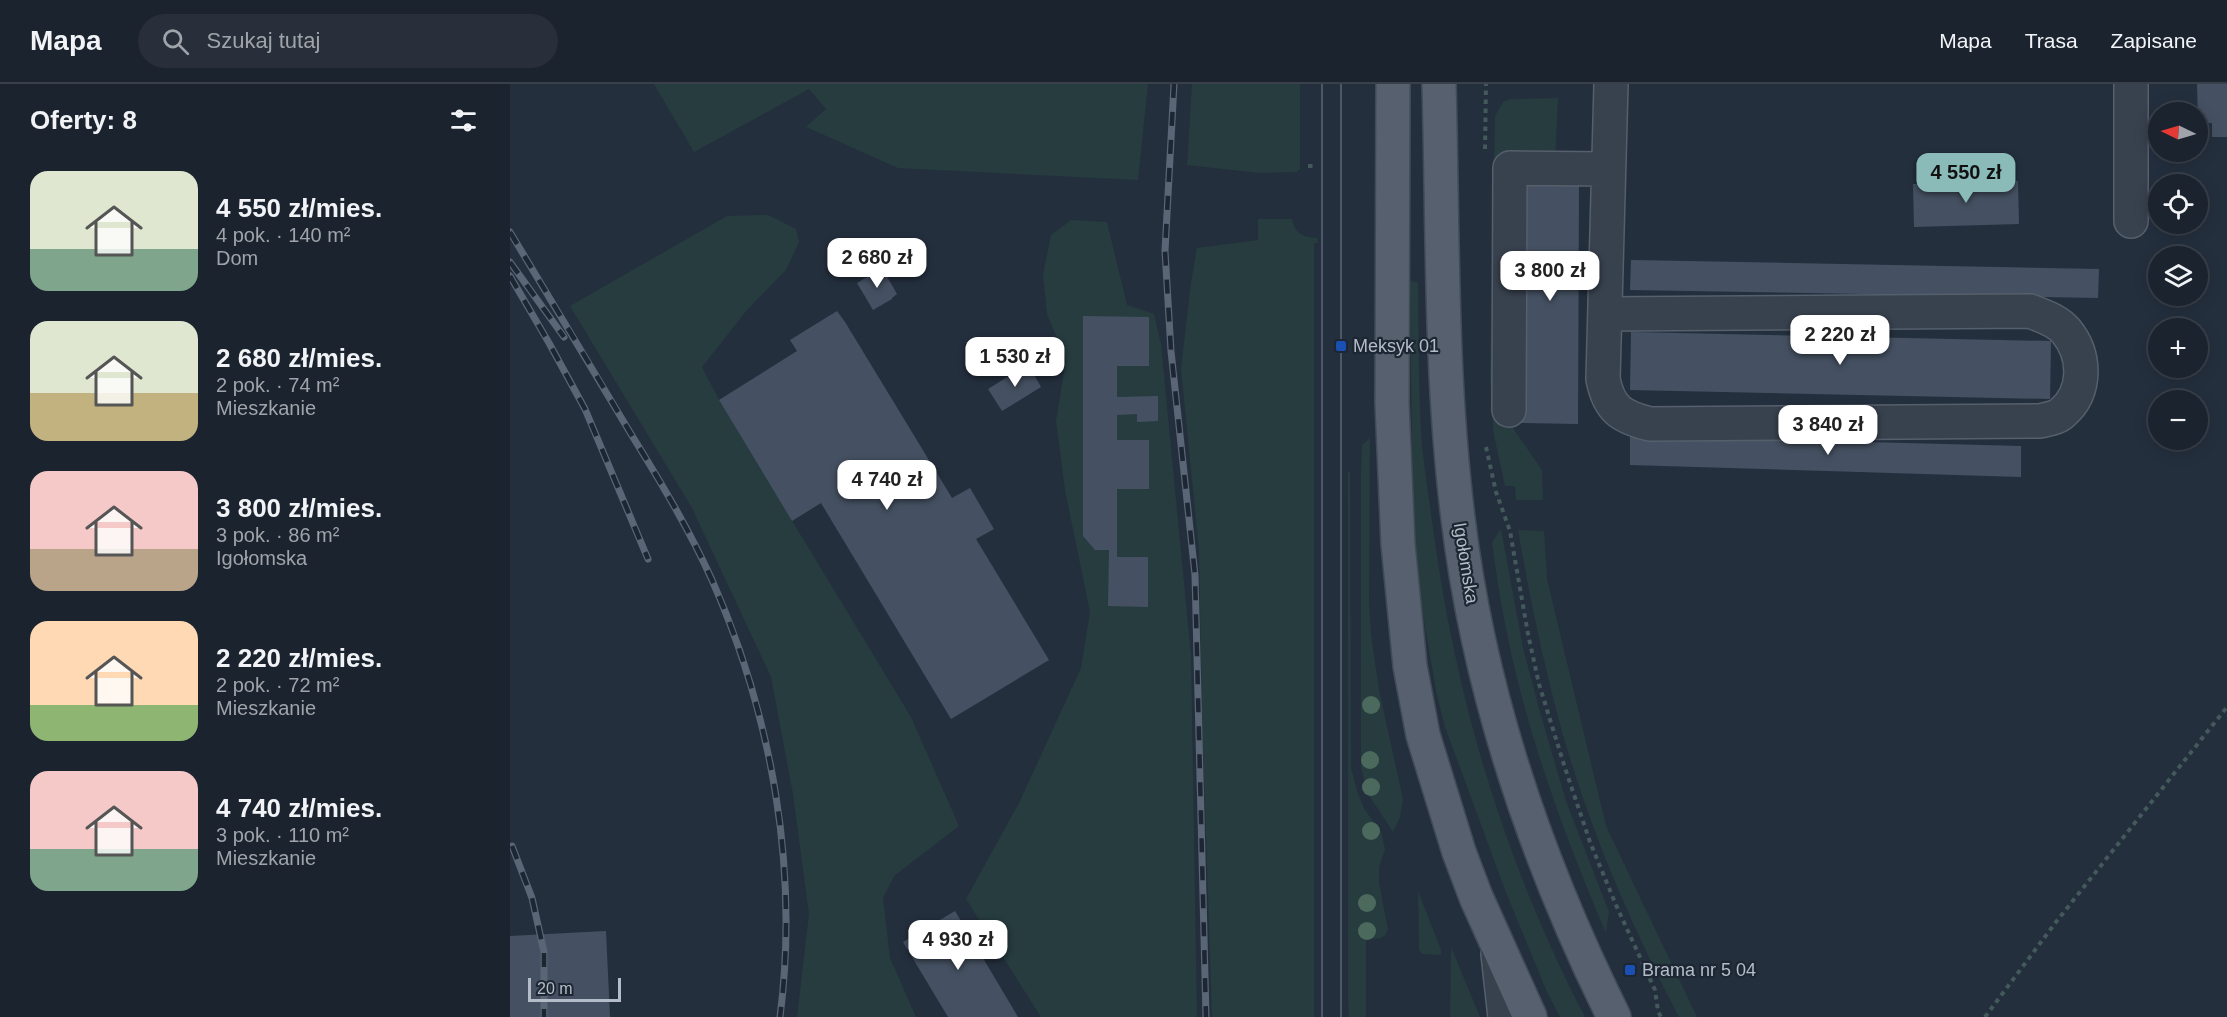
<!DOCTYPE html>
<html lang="pl">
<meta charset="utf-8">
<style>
:root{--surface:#1b232e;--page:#282f3a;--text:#f1f3f6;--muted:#a0a4aa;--line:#39404a;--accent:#8bbbb9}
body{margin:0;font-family:Arial,sans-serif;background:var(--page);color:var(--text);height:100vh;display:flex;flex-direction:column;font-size:22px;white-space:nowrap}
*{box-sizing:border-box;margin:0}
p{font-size:20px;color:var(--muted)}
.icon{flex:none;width:33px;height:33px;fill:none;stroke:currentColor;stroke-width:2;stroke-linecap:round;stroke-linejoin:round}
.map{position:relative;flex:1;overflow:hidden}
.details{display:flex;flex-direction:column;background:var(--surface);width:510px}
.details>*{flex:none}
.needle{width:39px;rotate:275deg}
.buttons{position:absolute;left:1638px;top:18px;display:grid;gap:12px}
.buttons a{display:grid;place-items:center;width:60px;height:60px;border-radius:50%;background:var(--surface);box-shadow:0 3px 15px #0003,0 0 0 2px var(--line);font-size:30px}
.scale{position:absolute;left:18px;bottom:15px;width:93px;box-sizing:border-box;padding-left:6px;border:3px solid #b4bcc9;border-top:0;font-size:16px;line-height:21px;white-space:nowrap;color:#b4bcc9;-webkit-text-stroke:4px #1d2633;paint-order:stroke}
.price{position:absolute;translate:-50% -51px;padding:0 14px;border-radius:12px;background:#fff;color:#222;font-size:20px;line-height:39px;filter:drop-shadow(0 2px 3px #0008)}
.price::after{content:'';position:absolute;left:50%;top:36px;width:18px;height:14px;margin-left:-9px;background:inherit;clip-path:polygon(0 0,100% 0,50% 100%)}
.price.current{background:var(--accent);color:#111}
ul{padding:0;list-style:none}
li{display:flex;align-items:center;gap:18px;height:150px;padding:0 30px}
li span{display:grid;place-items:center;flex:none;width:168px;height:120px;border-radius:18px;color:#555}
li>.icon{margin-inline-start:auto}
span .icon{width:72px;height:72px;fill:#fffc;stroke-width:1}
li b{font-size:26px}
h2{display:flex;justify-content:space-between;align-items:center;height:72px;padding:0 30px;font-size:26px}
header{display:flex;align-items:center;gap:36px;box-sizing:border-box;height:84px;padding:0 30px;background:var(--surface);border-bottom:2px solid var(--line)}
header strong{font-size:28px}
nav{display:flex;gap:33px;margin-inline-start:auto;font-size:21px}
.search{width:420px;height:54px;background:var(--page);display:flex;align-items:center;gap:15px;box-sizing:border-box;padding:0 21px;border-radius:33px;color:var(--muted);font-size:22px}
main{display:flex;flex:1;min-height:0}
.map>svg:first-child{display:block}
.green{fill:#263c3f}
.building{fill:#455162}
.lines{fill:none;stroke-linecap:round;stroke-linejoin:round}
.minor-casing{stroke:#565f6c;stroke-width:36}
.major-casing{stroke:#414a57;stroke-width:36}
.path{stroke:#44595c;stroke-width:4;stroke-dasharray:4.5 4.5;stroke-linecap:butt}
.minor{stroke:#38414e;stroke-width:33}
.major{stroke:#56606e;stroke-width:33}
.tram{stroke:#5a6575;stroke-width:1.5}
.rail-casing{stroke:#5a6575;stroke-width:7}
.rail{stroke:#1d2633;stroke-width:4.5;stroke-dasharray:14;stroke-linecap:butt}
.tree{fill:#4b6a5d}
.transit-dot{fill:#1a4fb4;stroke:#1d2633;stroke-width:2}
.labels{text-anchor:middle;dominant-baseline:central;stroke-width:4.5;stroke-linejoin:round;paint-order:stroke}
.poi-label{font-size:18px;fill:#b4bcc9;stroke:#1d2633;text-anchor:start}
.street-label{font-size:18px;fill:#b4bcc9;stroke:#1d2633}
</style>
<header>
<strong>Mapa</strong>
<div class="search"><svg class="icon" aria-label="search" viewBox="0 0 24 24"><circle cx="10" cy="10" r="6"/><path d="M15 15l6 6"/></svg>Szukaj tutaj</div>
<nav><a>Mapa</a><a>Trasa</a><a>Zapisane</a></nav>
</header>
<main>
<section class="details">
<h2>Oferty: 8<svg class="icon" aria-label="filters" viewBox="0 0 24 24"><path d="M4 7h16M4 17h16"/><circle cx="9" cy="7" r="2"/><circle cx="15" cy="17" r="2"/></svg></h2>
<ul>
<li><span style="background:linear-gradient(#dfe7d0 65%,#7fa58c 0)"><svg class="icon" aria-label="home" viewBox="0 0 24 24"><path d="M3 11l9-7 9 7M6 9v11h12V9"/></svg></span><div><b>4 550 zł/mies.</b><p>4 pok. · 140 m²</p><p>Dom</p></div></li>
<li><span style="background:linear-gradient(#dfe7d0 60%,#c2b280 0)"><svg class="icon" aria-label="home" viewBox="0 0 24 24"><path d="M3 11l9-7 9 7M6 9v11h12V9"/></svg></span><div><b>2 680 zł/mies.</b><p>2 pok. · 74 m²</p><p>Mieszkanie</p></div></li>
<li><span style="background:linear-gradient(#f6c9c9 65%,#b9a48a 0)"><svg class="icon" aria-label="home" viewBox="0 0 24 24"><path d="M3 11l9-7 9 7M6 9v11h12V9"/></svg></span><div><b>3 800 zł/mies.</b><p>3 pok. · 86 m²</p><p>Igołomska</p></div></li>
<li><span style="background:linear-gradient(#ffd9b3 70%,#8fb573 0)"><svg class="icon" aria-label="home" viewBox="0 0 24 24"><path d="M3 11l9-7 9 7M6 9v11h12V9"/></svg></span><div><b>2 220 zł/mies.</b><p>2 pok. · 72 m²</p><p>Mieszkanie</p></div></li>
<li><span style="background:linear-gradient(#f6c9c9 65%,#7fa58c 0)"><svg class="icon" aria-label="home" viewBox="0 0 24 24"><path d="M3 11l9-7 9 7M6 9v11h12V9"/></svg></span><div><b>4 740 zł/mies.</b><p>3 pok. · 110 m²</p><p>Mieszkanie</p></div></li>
</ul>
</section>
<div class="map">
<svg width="1717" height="933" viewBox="0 0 1717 933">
<rect width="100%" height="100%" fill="#242f3e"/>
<path class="green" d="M144 0H638L628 96 388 84 296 43 316 25 299 5 184 68Z
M682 0H790V85L787 88 749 89 677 81Z
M1048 14 1045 78 989 324 1032 386 1033 416H1006L1005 402H995L984 352 980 296 985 32 993 18 1000 15Z
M258 131 286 145 289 158 276 186 237 226 192 283 209 316 401 633 449 742 384 792 373 814 380 874 406 933H287L299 830 283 710 261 593 182 424 60 222 217 132Z
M748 135H782C785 150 793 153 807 154L808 159H804V933H702L692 631 689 466 671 285 681 198 687 164 748 156Z
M561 136 597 138 617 221 644 230 651 260 681 572 687 933H531L456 815 509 719 571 584 580 528 555 406 546 337 556 276 537 230 533 191 541 151Z
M900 197 908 198C909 252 908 307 912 361 915 391 920 421 924 451 947 620 996 781 1075 933H1050L1037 908 997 811 935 643 926 607 908 501 903 447Z
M860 354 859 517 861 551 869 606 893 715 890 733 883 748 858 710 851 683V388L852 361Z
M838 388H840L841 684 848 710 855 726 871 748 875 765 869 783V799L878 845C875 857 865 854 856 855V933H839L838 914Z
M991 445 1013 564 1030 628 1056 717 1099 828 1096 849C1054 751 1017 650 996 545 990 516 986 487 982 458Z
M1008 446 1034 447 1037 495 1096 742 1187 933H1169C1122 843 1081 749 1053 651 1034 583 1020 515 1008 446Z
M908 807 931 866V871L912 870 909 866Z
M941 863 970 933H940Z"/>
<path class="building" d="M1687 0H1717V53H1702V39H1688Z
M1012 96H1069L1068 340 1011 339Z
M1508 97 1509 140 1404 143 1403 100Z
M1121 176 1589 185 1588 214 1120 206Z
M372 184 387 210 382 214V215L363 226 347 199Z
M327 227 335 238 442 414 460 404 484 445 466 455 539 576 441 635 311 419 282 437 209 316 287 267 280 256Z
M573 232 639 233V282H607V313L648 312V337L627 338V330L607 331V356H639V405H607V473H638V523L598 522 599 466H585L573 452Z
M1121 248 1541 257 1540 315 1120 306Z
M518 280 531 303 492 327 478 305Z
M1120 352 1511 362V393L1120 381Z
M445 827 508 933H438L393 858Z
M96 847 100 933H0V852Z"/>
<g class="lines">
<defs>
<path id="minor" d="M1621 0V137
M1095 230 1520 227C1532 232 1547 236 1556 247 1576 271 1577 308 1552 329 1547 334 1537 335 1530 337L1140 340C1111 333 1099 325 1093 295L1101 0
M999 326 1000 84 1098 85
M988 870 995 933"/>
<path id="major" d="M883 0 882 319 888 460 900 582 913 651 949 768 966 813 1020 933
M929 0C933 144 930 290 948 434 969 608 1026 776 1104 933"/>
</defs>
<use href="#minor" class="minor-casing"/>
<use href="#major" class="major-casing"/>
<path class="path" d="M975 65 976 0
M798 82H807
M976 363 986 408 1000 447 1018 550 1029 600 1055 684 1080 758 1106 821 1145 906 1148 927 1151 933
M1475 933 1546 838 1717 623"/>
<use href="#minor" class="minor"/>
<use href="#major" class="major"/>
<path class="tram" d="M812 933V0
M831 933V0"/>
<defs>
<path id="rail" d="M664 0 655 167 661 267 685 491 696 933
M0 148C40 215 81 282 121 350 150 397 179 445 202 496 262 632 289 785 270 933
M0 178 54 253
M0 192 39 259 75 325 138 475
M2 762 22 814 34 868V933"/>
</defs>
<use href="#rail" class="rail-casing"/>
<use href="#rail" class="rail"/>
</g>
<g class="tree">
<circle cx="861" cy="621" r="9"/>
<circle cx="860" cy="676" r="9"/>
<circle cx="861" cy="703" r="9"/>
<circle cx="861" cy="747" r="9"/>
<circle cx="857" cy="819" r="9"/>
<circle cx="857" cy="847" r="9"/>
</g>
<g class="transit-dot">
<rect x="825" y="256" width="12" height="12" rx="3"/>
<rect x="1114" y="880" width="12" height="12" rx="3"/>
</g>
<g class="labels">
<g class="poi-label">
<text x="843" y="262">Meksyk 01</text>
<text x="1132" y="886">Brama nr 5 04</text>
</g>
<g class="street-label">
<text transform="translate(956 479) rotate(81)">Igołomska</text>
</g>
</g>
</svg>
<div class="buttons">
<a><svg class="needle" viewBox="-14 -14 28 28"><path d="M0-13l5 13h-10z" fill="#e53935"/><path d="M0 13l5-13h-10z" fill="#a0a4aa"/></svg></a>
<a><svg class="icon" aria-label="locate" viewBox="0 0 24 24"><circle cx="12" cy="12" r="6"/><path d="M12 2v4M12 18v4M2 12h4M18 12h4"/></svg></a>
<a><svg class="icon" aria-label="layers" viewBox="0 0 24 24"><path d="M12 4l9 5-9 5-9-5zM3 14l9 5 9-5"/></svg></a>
<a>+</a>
<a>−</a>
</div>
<div class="scale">20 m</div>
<b class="price current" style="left:1456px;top:120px">4 550 zł</b>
<b class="price" style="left:367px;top:205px">2 680 zł</b>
<b class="price" style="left:1040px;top:218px">3 800 zł</b>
<b class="price" style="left:1330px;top:282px">2 220 zł</b>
<b class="price" style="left:505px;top:304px">1 530 zł</b>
<b class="price" style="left:1318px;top:372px">3 840 zł</b>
<b class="price" style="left:377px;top:427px">4 740 zł</b>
<b class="price" style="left:448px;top:887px">4 930 zł</b>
</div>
</main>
